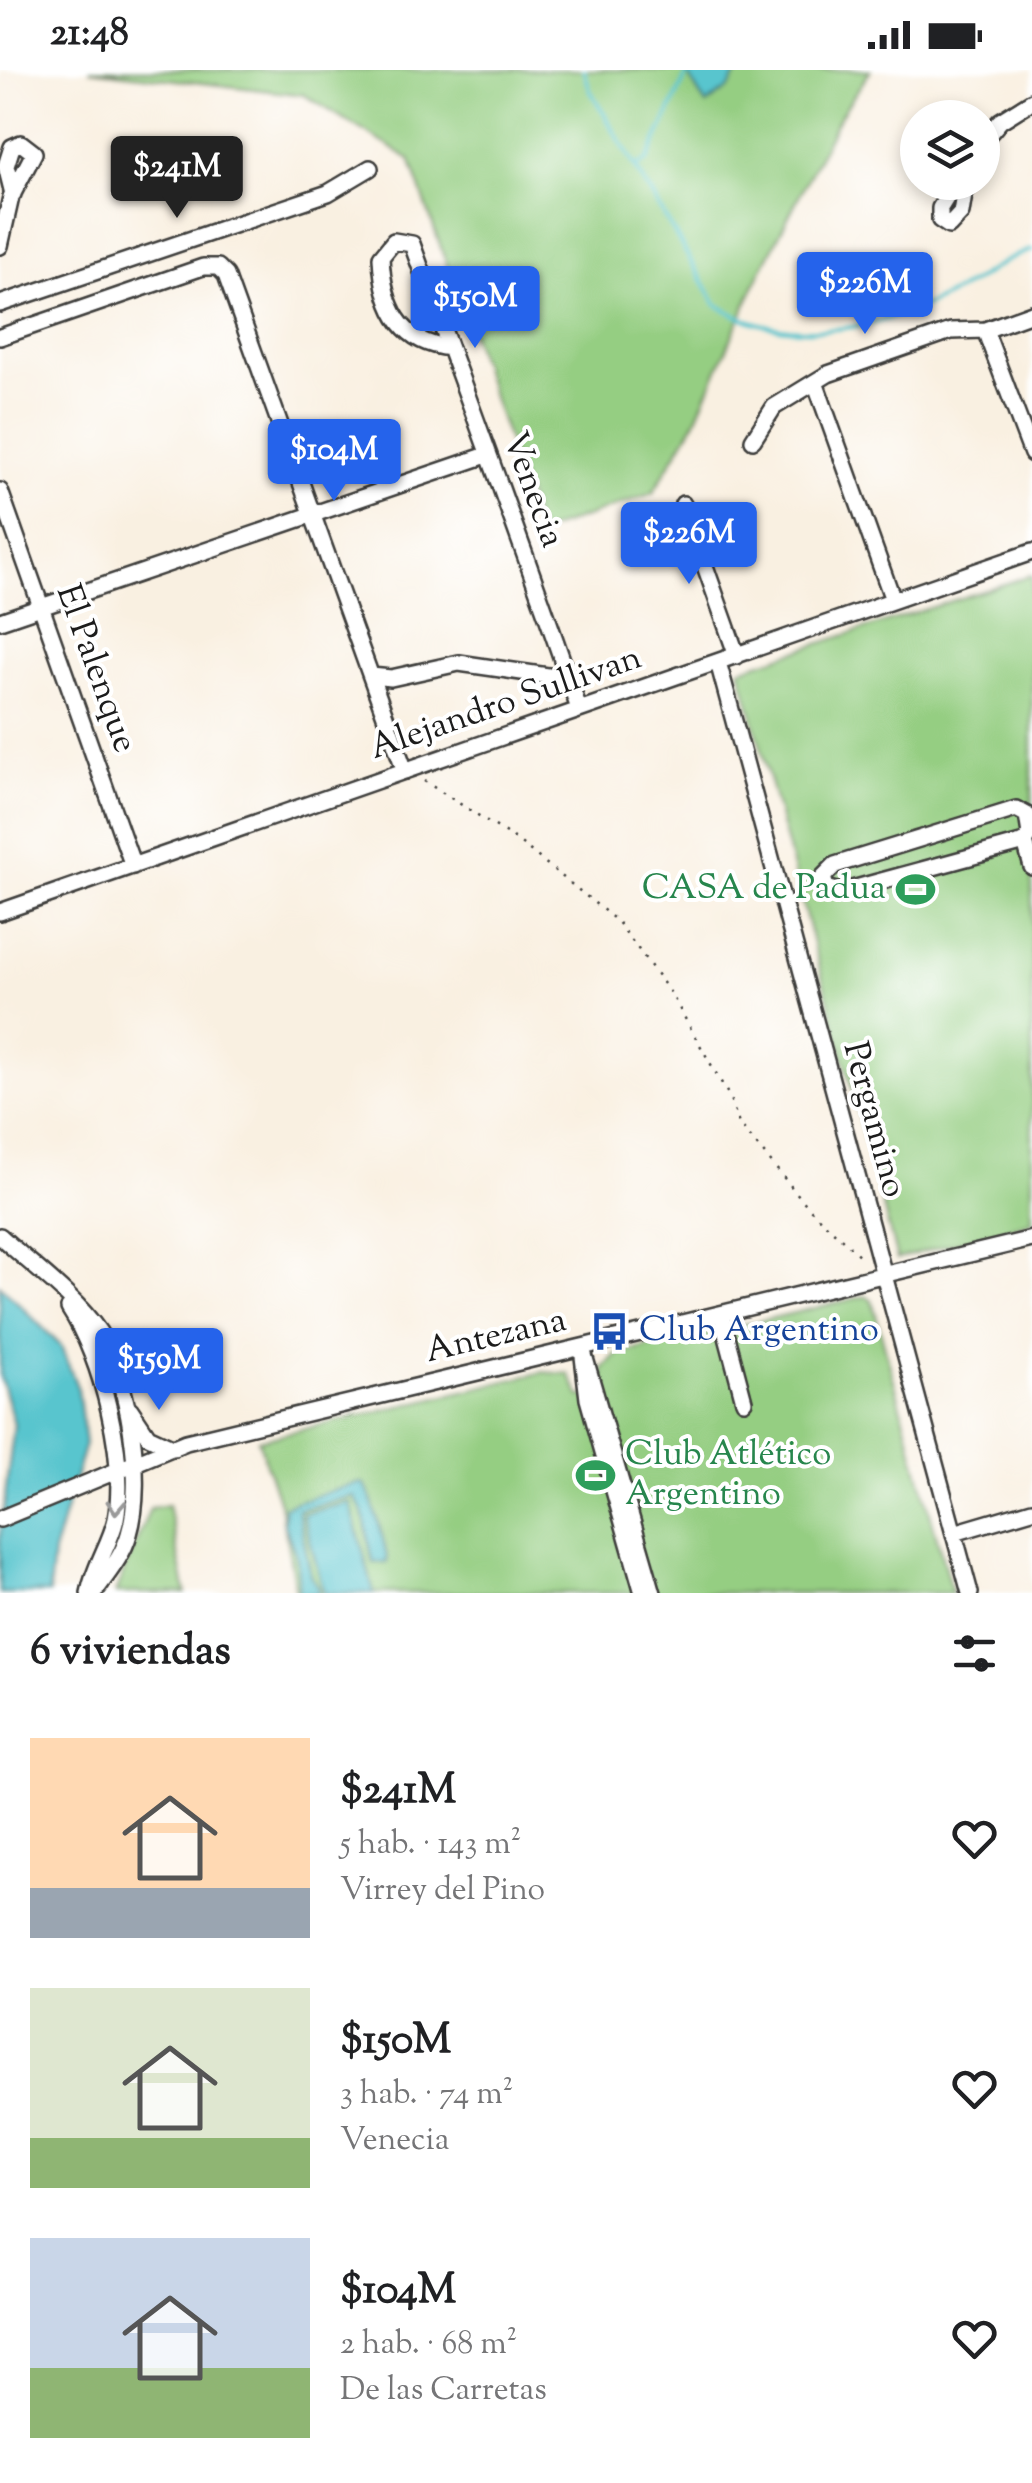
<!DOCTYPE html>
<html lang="es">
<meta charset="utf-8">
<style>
:root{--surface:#fff;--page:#f6f6f6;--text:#202124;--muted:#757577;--accent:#2563eb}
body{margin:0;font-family:"Sorts Mill Goudy",serif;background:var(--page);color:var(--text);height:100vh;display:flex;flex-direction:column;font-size:38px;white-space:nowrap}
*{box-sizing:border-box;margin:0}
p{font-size:32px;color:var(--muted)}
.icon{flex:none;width:55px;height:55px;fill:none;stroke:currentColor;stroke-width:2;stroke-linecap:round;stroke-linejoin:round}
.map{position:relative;height:1523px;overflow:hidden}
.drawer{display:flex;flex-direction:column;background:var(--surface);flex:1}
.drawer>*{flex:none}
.fabs{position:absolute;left:900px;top:30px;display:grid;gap:20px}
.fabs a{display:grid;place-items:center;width:100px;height:100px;border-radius:50%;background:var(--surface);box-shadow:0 5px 15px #0003;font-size:50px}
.price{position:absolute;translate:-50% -85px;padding:0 22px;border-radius:10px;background:var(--accent);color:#fff;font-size:32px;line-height:65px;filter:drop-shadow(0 2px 5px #0008)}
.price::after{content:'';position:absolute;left:50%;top:60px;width:30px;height:22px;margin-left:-15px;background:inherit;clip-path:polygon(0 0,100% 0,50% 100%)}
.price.on{background:#222;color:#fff}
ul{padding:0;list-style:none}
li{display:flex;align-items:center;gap:30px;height:250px;padding:0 30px}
li span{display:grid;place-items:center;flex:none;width:280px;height:200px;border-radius:0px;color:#555}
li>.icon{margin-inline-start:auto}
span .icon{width:120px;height:120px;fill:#fffc;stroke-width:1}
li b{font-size:42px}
h2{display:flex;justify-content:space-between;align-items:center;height:120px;padding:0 30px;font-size:42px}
.status{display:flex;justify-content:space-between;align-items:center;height:70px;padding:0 50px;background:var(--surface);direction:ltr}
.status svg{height:28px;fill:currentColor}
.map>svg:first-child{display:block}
.green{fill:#95ce82;stroke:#58754f;stroke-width:2.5}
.water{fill:#58c5ce;stroke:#3a7075;stroke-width:2.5}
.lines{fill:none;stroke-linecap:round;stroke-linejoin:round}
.stream{stroke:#58c5ce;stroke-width:4}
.minor-casing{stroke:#3d3c3a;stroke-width:20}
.path{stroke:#3d3c3a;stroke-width:2.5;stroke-dasharray:2.5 8;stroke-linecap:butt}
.minor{stroke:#fff;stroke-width:15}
.oneway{stroke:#999}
.labels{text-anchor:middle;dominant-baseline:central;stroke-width:8;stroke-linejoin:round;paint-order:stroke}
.street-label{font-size:35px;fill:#1c1c1c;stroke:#fff}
.leisure-label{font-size:35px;fill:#27864d;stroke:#fff;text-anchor:end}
.transit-label{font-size:35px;fill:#164399;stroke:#fff;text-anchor:start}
</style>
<div class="status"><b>21:48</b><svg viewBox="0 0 49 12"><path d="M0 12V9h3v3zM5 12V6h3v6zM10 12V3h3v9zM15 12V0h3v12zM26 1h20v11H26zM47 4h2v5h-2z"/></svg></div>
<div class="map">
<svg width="1032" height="1523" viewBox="0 0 1032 1523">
<rect width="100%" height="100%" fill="#fff"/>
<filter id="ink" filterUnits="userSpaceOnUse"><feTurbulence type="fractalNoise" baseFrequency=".01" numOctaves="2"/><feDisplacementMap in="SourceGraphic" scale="20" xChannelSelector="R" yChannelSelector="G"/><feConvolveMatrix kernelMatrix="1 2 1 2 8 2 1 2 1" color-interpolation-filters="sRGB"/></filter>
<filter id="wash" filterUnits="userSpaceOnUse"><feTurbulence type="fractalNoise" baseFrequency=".0048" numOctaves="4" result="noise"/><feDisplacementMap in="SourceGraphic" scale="40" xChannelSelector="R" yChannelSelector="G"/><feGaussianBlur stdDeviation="2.25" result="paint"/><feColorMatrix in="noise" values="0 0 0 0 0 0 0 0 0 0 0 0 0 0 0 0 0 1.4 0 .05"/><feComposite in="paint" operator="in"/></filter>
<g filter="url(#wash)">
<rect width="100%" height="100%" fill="#f9f0e1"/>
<path class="green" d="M89 0H871L838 49 759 205 695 352 653 423 540 463 410 89 304 25Z
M1032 505V1152L897 1189 740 599Z
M866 1226 872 1230 952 1523H296L281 1439 258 1370 543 1302 569 1304 581 1327 605 1322 603 1298 617 1284 708 1263 713 1269 726 1266 729 1258Z
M168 1435 186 1523H115L150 1438Z"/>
<path class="water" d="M685 0H739L729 18 706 35Z
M0 1215 61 1276 78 1319 85 1374 53 1483 49 1523H0V1467L14 1354 0 1306Z
M363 1413C371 1420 388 1484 387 1492L373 1493 363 1442 354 1426 298 1440 311 1506 319 1518 317 1523H299L297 1488 284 1454V1437C289 1433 354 1414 363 1413Z
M350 1432 374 1523H324L303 1444Z"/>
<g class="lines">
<path class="stream" d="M584 0 590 20 716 234C788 281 887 258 958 220 983 207 1005 188 1032 180
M636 97 647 91 687 4"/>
</g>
</g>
<g filter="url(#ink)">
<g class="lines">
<defs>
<path id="minor" d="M982 72 1000 51 1032 31
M956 112 940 138V150L949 156 961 143 966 112
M0 176 11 127 34 83 21 73 12 77 6 96 13 124
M0 234 328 123 370 98
M985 260 1032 384
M0 267 203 197H218L226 205 405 701
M450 278C399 273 383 235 381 187L394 171 412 174C468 329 526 483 579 639
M815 312 893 530
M753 370 774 337 828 304 951 261 985 260 1032 243
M0 421 133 796
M683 434 737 586
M0 551 487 385
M718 592 970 1523
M371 606 391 608 459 593 569 609
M1025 772 841 822 826 818 823 807 835 795 1016 739 1027 745 1030 764 1025 772 1032 797
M0 842 1032 482
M0 1166C32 1196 74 1225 99 1262 129 1308 145 1411 129 1464 123 1486 107 1504 94 1523
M69 1238C102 1288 127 1390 116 1449 110 1475 94 1496 89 1523
M721 1244 744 1331
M130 1339 148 1366 174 1378
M0 1449 186 1372 1032 1169
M954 1463 1032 1440
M643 1523 588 1329 582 1278 653 1523"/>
</defs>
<use href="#minor" class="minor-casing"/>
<path class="path" d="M424 711 517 770 618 852 670 922 729 1026 739 1054 810 1139 863 1189"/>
<use href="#minor" class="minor"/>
</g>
<defs><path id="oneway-chevron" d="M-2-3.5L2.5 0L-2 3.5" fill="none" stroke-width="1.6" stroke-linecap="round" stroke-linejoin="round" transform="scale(2.5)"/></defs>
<use class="oneway" href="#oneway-chevron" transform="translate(116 1437) rotate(93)"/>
</g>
<defs>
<symbol id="stadium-bare" viewBox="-9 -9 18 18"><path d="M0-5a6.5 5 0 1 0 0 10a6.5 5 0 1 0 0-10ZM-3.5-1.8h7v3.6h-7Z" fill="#2e9e5b" stroke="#fff" stroke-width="2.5" paint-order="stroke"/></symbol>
<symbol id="bus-bare" viewBox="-9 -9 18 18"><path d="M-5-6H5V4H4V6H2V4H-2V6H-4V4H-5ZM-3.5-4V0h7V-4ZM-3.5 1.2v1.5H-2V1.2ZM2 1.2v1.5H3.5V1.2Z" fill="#1a4fb4" stroke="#fff" stroke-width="2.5" paint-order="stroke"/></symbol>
</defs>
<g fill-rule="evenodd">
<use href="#stadium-bare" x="888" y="792" width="55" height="55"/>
<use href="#bus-bare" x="582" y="1234" width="55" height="55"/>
<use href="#stadium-bare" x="568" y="1378" width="55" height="55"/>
</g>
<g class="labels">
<g class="street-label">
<text transform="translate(532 420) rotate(70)">Venecia</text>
<text transform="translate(95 599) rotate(70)">El Palenque</text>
<text transform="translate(506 634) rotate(-19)">Alejandro Sullivan</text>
<text transform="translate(873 1050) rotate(75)">Pergamino</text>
<text transform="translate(496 1267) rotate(-13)">Antezana</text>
</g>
<g class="leisure-label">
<text x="886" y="819">CASA de Padua</text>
<text x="625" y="1385" text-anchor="start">Club Atlético<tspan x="625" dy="40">Argentino</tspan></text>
</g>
<g class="transit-label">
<text x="639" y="1261">Club Argentino</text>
</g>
</g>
</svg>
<div class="fabs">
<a><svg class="icon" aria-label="layers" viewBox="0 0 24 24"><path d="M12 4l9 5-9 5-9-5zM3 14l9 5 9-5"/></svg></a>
</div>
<b class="price on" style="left:177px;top:151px">$241M</b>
<b class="price" style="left:865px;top:267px">$226M</b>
<b class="price" style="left:475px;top:281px">$150M</b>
<b class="price" style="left:334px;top:434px">$104M</b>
<b class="price" style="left:689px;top:517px">$226M</b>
<b class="price" style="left:159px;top:1343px">$159M</b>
</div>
<section class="drawer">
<h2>6 viviendas<svg class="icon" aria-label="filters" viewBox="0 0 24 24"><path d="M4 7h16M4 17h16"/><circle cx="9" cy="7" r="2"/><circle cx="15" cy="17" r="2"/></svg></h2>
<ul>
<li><span style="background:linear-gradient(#ffd9b3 75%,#9aa5b1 0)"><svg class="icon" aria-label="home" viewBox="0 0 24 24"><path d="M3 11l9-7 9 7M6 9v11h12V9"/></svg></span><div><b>$241M</b><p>5 hab. · 143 m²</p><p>Virrey del Pino</p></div><svg class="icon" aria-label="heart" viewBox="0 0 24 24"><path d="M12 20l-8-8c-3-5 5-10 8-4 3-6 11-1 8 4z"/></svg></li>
<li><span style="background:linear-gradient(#dfe7d0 75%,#8fb573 0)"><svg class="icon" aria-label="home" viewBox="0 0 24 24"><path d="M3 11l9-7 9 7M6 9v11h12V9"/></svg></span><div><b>$150M</b><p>3 hab. · 74 m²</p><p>Venecia</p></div><svg class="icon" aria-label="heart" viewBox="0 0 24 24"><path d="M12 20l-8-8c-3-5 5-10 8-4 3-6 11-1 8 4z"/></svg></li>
<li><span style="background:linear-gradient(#c9d6e8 65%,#8fb573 0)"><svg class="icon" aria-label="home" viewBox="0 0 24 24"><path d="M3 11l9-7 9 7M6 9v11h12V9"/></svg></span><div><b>$104M</b><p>2 hab. · 68 m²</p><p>De las Carretas</p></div><svg class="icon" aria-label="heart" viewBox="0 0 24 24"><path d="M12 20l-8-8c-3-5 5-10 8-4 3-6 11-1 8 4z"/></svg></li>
</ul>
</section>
